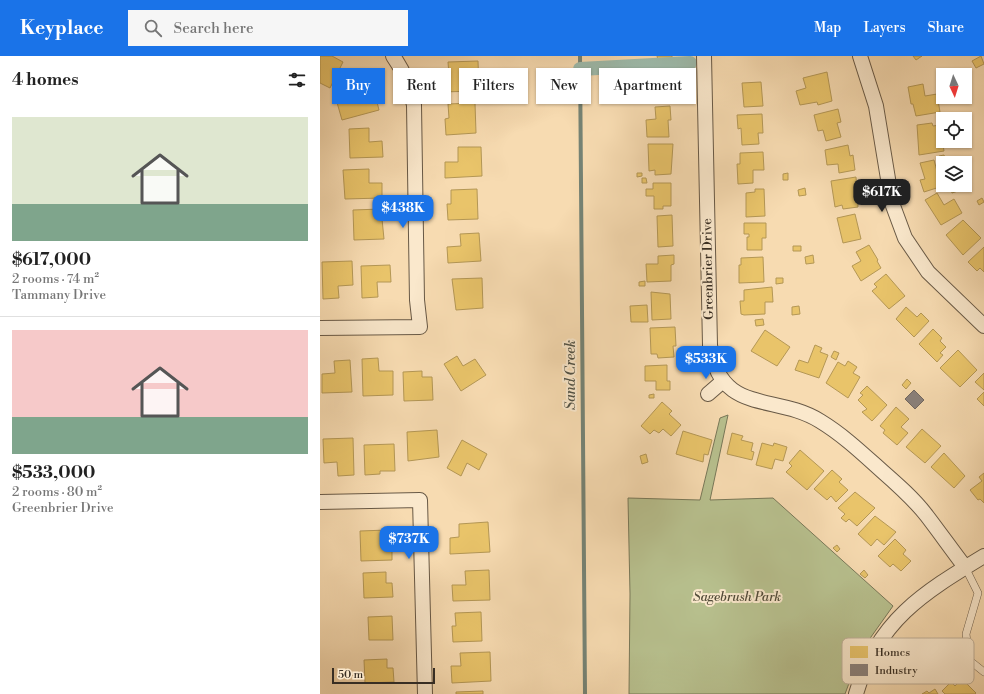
<!DOCTYPE html>
<meta charset="utf-8">
<style>
:root{--surface:#fff;--page:#f6f6f6;--text:#222;--muted:#767676;--line:#e0e0e0;--accent:#1a73e8}
body{margin:0;font-family:"Libre Bodoni",serif;background:var(--page);color:var(--text);height:100vh;display:flex;flex-direction:column;font-size:15px;white-space:nowrap}
*{box-sizing:border-box;margin:0}
p{font-size:13px;color:var(--muted)}
.icon{flex:none;width:22px;height:22px;fill:none;stroke:currentColor;stroke-width:2;stroke-linecap:round;stroke-linejoin:round}
.map{position:relative;flex:1;overflow:hidden}
.side{display:flex;flex-direction:column;background:var(--surface);width:320px}
.side>*{flex:none}
.banner{position:absolute;left:12px;top:12px;width:380px;height:36px;display:flex;gap:8px}
.needle{width:26px;rotate:176deg}
.controls{position:absolute;left:616px;top:12px;display:grid;gap:8px}
.controls a{display:grid;place-items:center;width:36px;height:36px;border-radius:0px;background:var(--surface);box-shadow:0 1px 3px #0004;font-size:20px}
.scale{position:absolute;left:12px;bottom:10px;width:103px;box-sizing:border-box;padding-left:4px;border:2px solid #382e23;border-top:0;font-size:11px;line-height:14px;white-space:nowrap;color:#382e23;-webkit-text-stroke:3px #fae8cc;paint-order:stroke}
.price{position:absolute;translate:-50% -34px;padding:0 9px;border-radius:8px;background:var(--accent);color:#fff;font-size:13px;line-height:26px;filter:drop-shadow(0 1px 2px #0008)}
.price::after{content:'';position:absolute;left:50%;top:24px;width:12px;height:9px;margin-left:-6px;background:inherit;clip-path:polygon(0 0,100% 0,50% 100%)}
.price.current{background:#222;color:#fff}
ul{padding:0;list-style:none}
li{display:grid;align-content:center;gap:8px;height:212px;padding:0 12px}
li+li{border-top:1px solid var(--line)}
li span{display:grid;place-items:center;height:124px;border-radius:0px;color:#555}
li>.icon{margin-inline-start:auto}
span .icon{width:72px;height:72px;fill:#fffc;stroke-width:1}
li b{font-size:17px}
h2{display:flex;justify-content:space-between;align-items:center;height:48px;padding:0 12px;font-size:17px}
.chip{padding:0 14px;border-radius:0px;background:var(--surface);box-shadow:0 1px 3px #0004;font-size:14px;line-height:36px}
.chip.current{background:var(--accent);color:#fff}
header{display:flex;align-items:center;gap:24px;box-sizing:border-box;height:56px;padding:0 20px;background:var(--accent);color:#fff}
header strong{font-size:19px}
nav{display:flex;gap:22px;margin-inline-start:auto;font-size:14px}
.search{width:280px;height:36px;background:var(--page);display:flex;align-items:center;gap:10px;box-sizing:border-box;padding:0 14px;border-radius:0px;color:var(--muted);font-size:15px}
main{display:flex;flex:1;min-height:0}
.map>svg:first-child{display:block}
.green{fill:#b8c18f;stroke:#787859}
.homes{fill:#e9c46a;stroke:#b49755}
.industry{fill:#8a817c;stroke:#716861}
.lines{fill:none;stroke-linecap:round;stroke-linejoin:round}
.stream{stroke:#758375;stroke-width:4}
.canal{stroke:#9dbbac;stroke-width:14}
.service-casing{stroke:#685946;stroke-width:8}
.minor-casing{stroke:#685946;stroke-width:16}
.service{stroke:#fae8cc;stroke-width:7}
.minor{stroke:#fae8cc;stroke-width:14}
.labels{text-anchor:middle;dominant-baseline:central;stroke-width:4;stroke-linejoin:round;paint-order:stroke}
.street-label{font-size:13px;fill:#382e23;stroke:#fae8cc}
.park-label{font-size:13px;font-style:italic;fill:#524b39;stroke:#fae8cc}
.water-label{font-size:14px;font-style:italic;fill:#515145;stroke:#fae8cc}
.key{fill:#fae8cc;stroke:#c0b099;stroke-width:1}
.key-label{font-size:11px;fill:#382e23}
</style>
<header>
<strong>Keyplace</strong>
<div class="search"><svg class="icon" aria-label="search" viewBox="0 0 24 24"><circle cx="10" cy="10" r="6"/><path d="M15 15l6 6"/></svg>Search here</div>
<nav><a>Map</a><a>Layers</a><a>Share</a></nav>
</header>
<main>
<section class="side">
<h2>4 homes<svg class="icon" aria-label="filters" viewBox="0 0 24 24"><path d="M4 7h16M4 17h16"/><circle cx="9" cy="7" r="2"/><circle cx="15" cy="17" r="2"/></svg></h2>
<ul>
<li><span style="background:linear-gradient(#dfe7d0 70%,#7fa58c 0)"><svg class="icon" aria-label="home" viewBox="0 0 24 24"><path d="M3 11l9-7 9 7M6 9v11h12V9"/></svg></span><div><b>$617,000</b><p>2 rooms · 74 m²</p><p>Tammany Drive</p></div></li>
<li><span style="background:linear-gradient(#f6c9c9 70%,#7fa58c 0)"><svg class="icon" aria-label="home" viewBox="0 0 24 24"><path d="M3 11l9-7 9 7M6 9v11h12V9"/></svg></span><div><b>$533,000</b><p>2 rooms · 80 m²</p><p>Greenbrier Drive</p></div></li>
</ul>
</section>
<div class="map">
<svg width="664" height="638" viewBox="0 0 664 638">
<rect width="100%" height="100%" fill="#f7dbb1"/>
<filter id="stains"><feTurbulence type="fractalNoise" baseFrequency=".005" numOctaves="4"/><feColorMatrix values="0 0 0 0 .2 0 0 0 0 .09 0 0 0 0 .02 0 0 0 .5 -.17"/></filter>
<radialGradient id="worn" r=".72"><stop offset=".6" stop-color="#630" stop-opacity="0"/><stop offset="1" stop-color="#630" stop-opacity=".3"/></radialGradient>
<path class="green" d="M408 359 390 444 453 442 573 550 541 595 525 638H309L310 538 308 442 380 444 400 362Z"/>
<path class="homes" d="M0 0H12L23 6 10 32 0 27Z
M337 0H352V3L338 4Z
M593 0H602L596 4Z
M661 0 664 8 656 12 652 5Z
M158 5 159 35 120 36 119 19H129L128 6Z
M352 14V43L332 44 331 15Z
M507 16 512 45 498 49 497 46 480 49 476 35 486 32 483 22Z
M441 26 443 50 424 51 422 27Z
M42 28 46 40 55 38 59 54 22 64 14 36Z
M603 28 605 40 617 38 620 56 596 60 593 48H591L588 31Z
M155 47 156 77 126 79 125 63 129 62 128 48Z
M350 50 351 64H348L349 81H327L326 64 336 63 335 51Z
M518 53 521 66 517 67 521 81 506 85 503 74 498 75 494 59Z
M442 58 443 77H438L439 88 422 89 421 72 418 73 417 59Z
M612 67 613 70 620 69 624 95 599 99 597 69Z
M49 72V86L62 85 63 101 30 102 29 73Z
M328 88H353L351 118 335 119V114L329 115Z
M528 89 530 100 533 99 535 114 519 117 518 108 507 109 505 94Z
M138 91H161L162 120 125 122V106H138Z
M443 96 444 114H433V127L418 128 417 108H420V97Z
M624 99 626 104 620 105 619 100Z
M614 104 617 115 623 114V129H626L604 136 600 124 605 123 600 107Z
M49 113V127H62V142L25 143 23 114Z
M317 117H322V120L317 121Z
M468 117V124H463V118Z
M536 121 538 151 523 153 522 149 515 151 511 125Z
M322 122H326L327 127H322Z
M333 127H351V150H343V153H334V140H326V133H333Z
M636 130 638 135 632 137 630 131Z
M485 132 486 139 479 140 478 134Z
M157 133 158 163 128 164 127 148H131V134Z
M435 133H444L445 160 426 161V137L435 136Z
M617 137 624 149 634 143 642 157 621 169 605 144Z
M662 142 664 146 659 149 657 145Z
M61 153 64 183 34 184 33 154Z
M535 158 541 183 523 187 517 162Z
M352 159 353 190 338 191 337 160Z
M643 164 661 182 643 199 626 179Z
M424 167H446V182H442V194H427V181H429V178H424Z
M159 177 161 205 128 207 127 191 141 190 140 178Z
M549 189 558 204 557 205 561 212 541 225 532 210 541 205 536 196Z
M473 190H481V195H473Z
M664 191V216L660 212 657 215 648 206Z
M354 199V208L351 209V225L327 226 326 208H338V200Z
M493 199 494 207 486 208 485 201Z
M443 201 444 226 419 227V209H421V202Z
M32 205 33 229 18 230 19 242 3 243 2 206Z
M70 209 71 226H57L58 241 42 242 41 210Z
M566 218 585 240 569 253 552 235 557 231 554 228Z
M162 222 163 252 136 254 132 223Z
M456 222H463V227L456 228Z
M325 225V230H319V226Z
M452 231 453 246H445V258L424 259 421 258 420 245H424V234Z
M331 236 350 238 351 263 332 264Z
M327 249 328 266H311L310 250Z
M479 250 480 258 472 259V251Z
M586 251 597 261 601 257 609 265 594 281 576 263Z
M443 263 444 269 436 270 435 264Z
M355 271 356 290H353L354 301 338 302 337 298H331L330 272Z
M613 273 622 282 620 285 626 291 620 297 623 299 617 306 599 288Z
M445 274 470 291 457 310 431 295Z
M495 289 502 292 500 296 508 299 499 322 475 314 479 304 488 307Z
M638 294 657 314 640 331 620 312Z
M514 295 519 297 516 304 511 301Z
M137 300 143 310 155 303 166 319 141 335 124 308Z
M58 302 59 315H73V339L43 340 42 303Z
M30 304 32 336 2 337V318L15 317 14 305Z
M528 305 537 311 533 317 540 321 528 342 506 327 518 306 525 310Z
M347 309V325H350V334H336V325H325V310Z
M102 315V321H112L113 344 84 345 83 316Z
M664 317V334L655 326Z
M587 323 591 327 586 333 582 329Z
M547 330 567 349 552 365 542 356 547 353 538 344 543 339 540 337Z
M664 336V350L657 343Z
M334 338V342H329V339Z
M342 346 352 355 349 358 361 369 351 380 343 373 339 377 334 374 330 378 321 370Z
M576 351 589 363 581 371 588 377 577 389 563 377 565 374 560 370Z
M602 373 621 390 605 407 586 391Z
M117 374 119 401 88 405 87 376Z
M363 375 392 384 388 399 384 398 383 406 356 398Z
M412 377 423 380 421 384 433 387 431 395 434 396 432 404 407 398Z
M33 382 34 419 18 420 17 406 4 407 3 383Z
M142 384 167 398 159 414 147 407 141 420 127 412Z
M442 387 453 390 454 387 467 391 463 405 455 403 452 413 436 409Z
M74 388 75 415H60V418L45 419 44 389Z
M480 394 504 415 487 434 466 416 472 410 469 407Z
M624 397 645 420 634 432 611 411Z
M326 398 328 406 322 408 320 400Z
M512 414 522 423 519 426 528 434 516 446 511 440 507 444 494 433Z
M664 417V447L660 443 658 444 650 434 662 425 659 421Z
M535 436 555 452 537 470 529 463 526 466 521 462 525 458 518 452Z
M555 460 576 476 564 489 557 483 551 490 538 478Z
M168 466 170 496 130 498V482L139 481V468Z
M67 474V488H72V504L41 505 40 475Z
M575 483 586 494 583 498 591 505 581 515 573 508 570 511 558 500Z
M517 489 520 493 517 496 513 492Z
M169 514 170 544 133 545 132 529H146L145 515Z
M544 514 548 519 545 522 540 518Z
M66 516V527H72L73 541 44 542 43 517Z
M161 556 162 585 133 586 132 570H136L135 557Z
M72 560 73 584H49L48 561Z
M170 596 171 625 132 627 131 610H141L140 597Z
M67 603V612H73L74 626 45 627 44 604Z
M642 623 656 637 655 638H625L622 635 631 626 635 630Z
M615 633 618 638H602L607 635 609 637Z
M163 635V638H136V636Z"/>
<path class="industry" d="M594 334 604 344 595 353 585 343Z"/>
<g class="lines">
<path class="stream" d="M260 0 265 638"/>
<path class="canal" d="M260 13 370 7"/>
<defs>
<path id="service" d="M645 511 658 537 646 578 649 604 664 616"/>
<path id="minor" d="M384 0 390 289C400 360 455 337 500 365 523 379 542 397 562 415 578 429 594 443 607 460 620 477 632 494 645 511
M540 0 556 50 572 147 585 182 608 216 664 270
M0 272 100 271 97 244 94 49C90 31 84 15 73 0
M388 338 403 325
M0 446 100 444 105 638
M560 586 582 601
M536 638C557 565 603 537 664 500"/>
</defs>
<use href="#service" class="service-casing"/>
<use href="#minor" class="minor-casing"/>
<use href="#service" class="service"/>
<use href="#minor" class="minor"/>
</g>
<g class="labels">
<g class="street-label">
<text transform="translate(388 213) rotate(-91)">Greenbrier Drive</text>
</g>
<g class="park-label">
<text x="417" y="541">Sagebrush Park</text>
</g>
<g class="water-label">
<text transform="translate(251 319) rotate(-90)">Sand Creek</text>
</g>
</g>
<rect x="522" y="582" width="132" height="46" rx="6" class="key"/>
<rect x="530" y="590" width="18" height="12" fill="#e9c46a"/>
<rect x="530" y="608" width="18" height="12" fill="#8a817c"/>
<g class="key-label">
<text x="555" y="600">Homes</text>
<text x="555" y="618">Industry</text>
</g>
<rect width="100%" height="100%" filter="url(#stains)"/>
<rect width="100%" height="100%" fill="url(#worn)"/>
</svg>
<div class="controls">
<a><svg class="needle" viewBox="-14 -14 28 28"><path d="M0-13l5 13h-10z" fill="#e53935"/><path d="M0 13l5-13h-10z" fill="#767676"/></svg></a>
<a><svg class="icon" aria-label="locate" viewBox="0 0 24 24"><circle cx="12" cy="12" r="6"/><path d="M12 2v4M12 18v4M2 12h4M18 12h4"/></svg></a>
<a><svg class="icon" aria-label="layers" viewBox="0 0 24 24"><path d="M12 4l9 5-9 5-9-5zM3 14l9 5 9-5"/></svg></a>
</div>
<div class="scale">50 m</div>
<b class="price current" style="left:562px;top:157px">$617K</b>
<b class="price" style="left:83px;top:173px">$438K</b>
<b class="price" style="left:386px;top:324px">$533K</b>
<b class="price" style="left:89px;top:504px">$737K</b>
<div class="banner">
<a class="chip current">Buy</a>
<a class="chip">Rent</a>
<a class="chip">Filters</a>
<a class="chip">New</a>
<a class="chip">Apartment</a>
</div>
</div>
</main>
